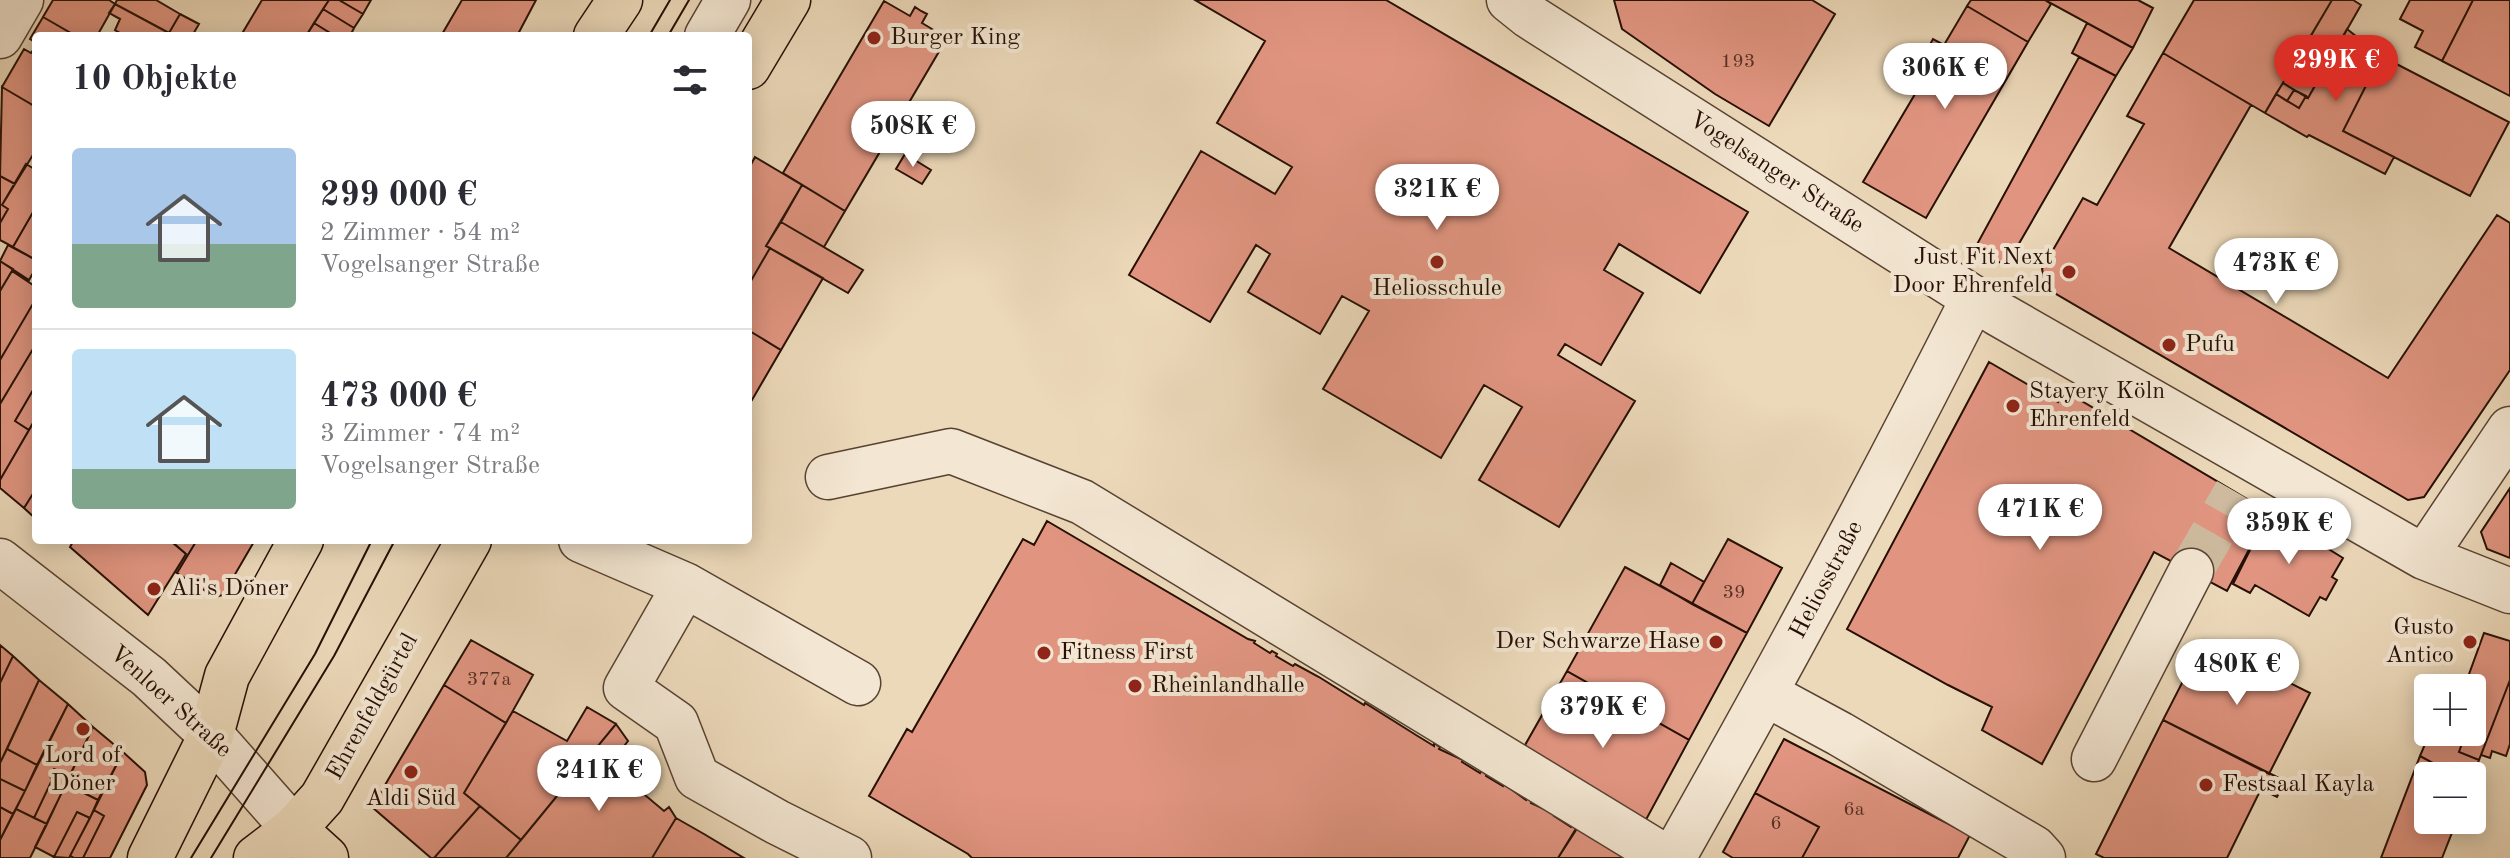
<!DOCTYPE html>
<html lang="de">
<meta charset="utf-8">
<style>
:root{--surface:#fff;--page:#f7f7f7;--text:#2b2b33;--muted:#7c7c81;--line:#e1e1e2;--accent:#d93025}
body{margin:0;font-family:"Old Standard TT",serif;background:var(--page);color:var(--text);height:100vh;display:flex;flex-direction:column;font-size:30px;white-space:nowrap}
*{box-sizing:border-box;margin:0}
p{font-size:26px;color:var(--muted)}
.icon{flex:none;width:44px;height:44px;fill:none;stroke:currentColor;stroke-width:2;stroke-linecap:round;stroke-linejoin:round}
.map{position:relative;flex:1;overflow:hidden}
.details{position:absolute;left:32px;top:32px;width:720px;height:512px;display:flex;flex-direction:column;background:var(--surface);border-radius:8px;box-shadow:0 4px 20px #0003}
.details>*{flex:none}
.tools{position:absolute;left:2414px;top:674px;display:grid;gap:16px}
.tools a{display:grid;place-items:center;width:72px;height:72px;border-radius:8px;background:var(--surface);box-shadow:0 4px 20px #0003;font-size:40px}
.price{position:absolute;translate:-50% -68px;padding:0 18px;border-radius:28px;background:#fff;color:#222;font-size:26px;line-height:52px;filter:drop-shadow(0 2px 4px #0008)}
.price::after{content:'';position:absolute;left:50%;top:48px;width:24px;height:18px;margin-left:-12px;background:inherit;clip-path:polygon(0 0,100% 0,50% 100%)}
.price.active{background:var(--accent);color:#fff}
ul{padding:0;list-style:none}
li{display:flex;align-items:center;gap:24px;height:200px;padding:0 40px}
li+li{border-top:2px solid var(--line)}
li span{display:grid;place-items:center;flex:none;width:224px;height:160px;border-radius:8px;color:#555}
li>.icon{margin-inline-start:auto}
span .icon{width:96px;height:96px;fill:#fffc;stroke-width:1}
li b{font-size:34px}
h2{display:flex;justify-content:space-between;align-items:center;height:96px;padding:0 40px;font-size:34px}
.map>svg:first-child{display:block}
.building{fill:#e19581;stroke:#260f05;stroke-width:2}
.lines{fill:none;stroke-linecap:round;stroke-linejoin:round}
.minor-tunnel{stroke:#cebb9f;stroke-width:44;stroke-dasharray:44 22;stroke-linecap:butt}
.minor-casing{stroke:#584232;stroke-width:47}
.major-casing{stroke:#260f05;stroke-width:47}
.minor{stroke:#f3e6d2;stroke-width:44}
.major{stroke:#ecd9ba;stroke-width:44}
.tram{stroke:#260f05;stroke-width:2}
.poi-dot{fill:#8f2418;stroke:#f3e6d2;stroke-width:3}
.labels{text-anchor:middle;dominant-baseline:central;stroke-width:8;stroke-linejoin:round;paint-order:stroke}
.number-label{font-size:20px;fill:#553024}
.poi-label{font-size:24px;fill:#260f05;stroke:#f3e6d2;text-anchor:start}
.street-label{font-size:24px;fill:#260f05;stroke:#f3e6d2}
</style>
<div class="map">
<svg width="2510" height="858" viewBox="0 0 2510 858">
<rect width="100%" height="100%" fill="#ecd9ba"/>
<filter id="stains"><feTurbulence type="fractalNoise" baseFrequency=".0025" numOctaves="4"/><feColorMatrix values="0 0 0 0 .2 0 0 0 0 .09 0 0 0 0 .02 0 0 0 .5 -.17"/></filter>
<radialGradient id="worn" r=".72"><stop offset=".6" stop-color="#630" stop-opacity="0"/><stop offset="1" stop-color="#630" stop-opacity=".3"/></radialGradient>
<path class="building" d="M53 0H109L115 4 97 36H76L43 17Z
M117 0H156L180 14 169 33 115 4Z
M262 0H329L306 36H249L243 32Z
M329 0H339L363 14 354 28 323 9Z
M339 0H371L363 14Z
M462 0H536L517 36H441Z
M1195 0H1386L1748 212 1700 293 1619 244 1604 270 1643 293 1601 365 1565 344 1558 355 1635 401 1559 527 1479 480 1522 407 1484 385 1441 458 1323 389 1369 311 1342 296 1320 334 1248 292 1270 254 1256 245 1210 322 1129 275 1201 151 1275 194 1292 167 1217 123 1265 41Z
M1614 0H1812L1835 14 1769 126 1715 94 1622 29Z
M1971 0H2045L2051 4 2028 42 1967 6Z
M2045 0H2138L2153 8 2133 48Z
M2194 0H2332L2265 113 2163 53Z
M2332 0H2353L2361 5 2308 98 2283 83Z
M2410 0H2473L2442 61 2415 47 2423 31 2400 19Z
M2473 0H2510V96L2442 61Z
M884 1 910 16 915 7 921 11 927 14 922 23 947 38 845 211 783 173Z
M115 4 169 33 173 36H125L115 30 120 19 109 13Z
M1967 6 2028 42 1926 218 1863 182 1931 67 1921 61 1933 39 1944 45Z
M323 9 354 28 350 36H335L314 23Z
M180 14 199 24 192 36H173L169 33Z
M43 17 76 36H36V43L30 39Z
M314 23 335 36H306Z
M2087 23 2133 48 2116 76 2072 53Z
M2347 29 2381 56 2343 131 2394 157 2385 174 2309 135 2307 137 2265 113 2276 94 2299 108 2306 96 2308 98Z
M36 46V107L2 87 24 49 31 53Z
M2163 53 2251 105 2169 248 2388 378 2497 215 2510 223V370L2424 497 2408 500 2046 288 2042 269 2083 198 2097 205 2144 124 2127 116Z
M2381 56 2509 122 2470 196 2343 131Z
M2079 57 2116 76 2006 266 1975 248Z
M2283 83 2294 90 2287 101 2276 94Z
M2 87 36 107V150L15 184 0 176Z
M2294 90 2306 96 2299 108 2287 101Z
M905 154 931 170 922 184 896 169Z
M755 157 802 185 766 246 770 248 748 286V170Z
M26 164 36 170V207L13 247 0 240V223L8 209 2 205Z
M0 176 15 184 2 205 8 209 0 223Z
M802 185 845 211 824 247 781 222Z
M36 207V260L13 247Z
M781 222 863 270 848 293 766 246Z
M8 245 36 260V268L29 280 0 261Z
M770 248 823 278 781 350 748 330V286Z
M0 261 13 269 0 291Z
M12 271 36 287V304L34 302 0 360V291Z
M34 302 36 304V344L0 404V360Z
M748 330 781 350 752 400 748 398Z
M36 344V385L15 421 29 430 0 480V404Z
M1989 362 2058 402 2063 390 2269 512 2227 591 2154 552 2042 764 1982 730 1992 707 1948 685 1847 629Z
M36 385V418L29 430 15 421Z
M33 423 36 425V489L24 508 0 488V480Z
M2510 488V558L2487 549 2481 532Z
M36 489V519L24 508Z
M2269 512 2343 558 2332 577 2337 580 2326 600 2320 597 2309 616 2255 585 2250 593 2233 584Z
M1047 521 1248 639 1255 641 1254 643 1270 653 1272 651 1277 654 1276 656 1293 666 1295 664 1319 677 1364 705 1365 703 1416 735 1434 746V743L1440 747 1439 749 1463 760 1462 762 1480 773 1481 771 1486 774V776L1503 786 1504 784 1526 800 1527 798 1532 801 1531 803 1555 814 1554 816 1571 827 1573 825 1577 827 1558 858H972L968 854 869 796 907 729 912 732 1023 539 1034 545Z
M1728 539 1782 568 1747 633 1692 604Z
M74 540H170L186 554 148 615 70 547Z
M175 540H197L177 573 175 572 186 554 173 543Z
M197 540H255L223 595 215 597 177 573Z
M1671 563 1704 582 1692 604 1660 585Z
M1625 567 1747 633 1689 740 1567 671Z
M2484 633 2510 641V680L2479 760 2459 752 2466 732H2472V716L2484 683 2468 677Z
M471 640 533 675 506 723 444 685Z
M2204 640 2310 693 2269 774 2163 720Z
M0 645 13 656 0 683Z
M13 656 39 680 0 763V683Z
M1567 671 1689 740 1641 829 1516 761Z
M39 680 68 704 37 765 7 749Z
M2510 680V744L2506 756 2492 751 2490 758 2481 755Z
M444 685 506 723 464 793 480 806 434 858H431L372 807Z
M68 704 93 727 69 777 54 769 50 776 52 780 34 818 16 809Z
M587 707 616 724 521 840 464 793 513 711 567 741Z
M2163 720 2285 781 2277 797 2261 789 2227 858H2104L2096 854Z
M616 724 628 741 621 750 635 765 641 776 633 785 664 811 669 807 676 818 652 858H506Z
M93 727 123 752 98 800 66 784Z
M2430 732H2466L2459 752 2479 760 2472 779V776H2457L2420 756Z
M1784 739 1970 835 1958 858H1802L1819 827 1755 793Z
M7 749 37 765 25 791 0 779V763Z
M123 752 145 772 147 785 110 858H83L104 816 94 810Z
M2420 756 2457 776H2428V820H2457L2442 858H2381Z
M54 769 69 777 47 824 34 818 52 780 50 776Z
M0 779 25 791 13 814 0 807Z
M66 784 98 800 90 818 77 812 54 857 35 847Z
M1755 793 1819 827 1802 858H1733L1723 852Z
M480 806 521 840 506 858H434Z
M0 807 13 814 0 840Z
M16 809 47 824 30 858H0V840Z
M94 810 104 816 83 858H74L70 856Z
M77 812 90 818 69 858 54 857Z
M676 818 704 834 744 858H652Z
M1578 827 1625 858H1558Z"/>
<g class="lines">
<path class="minor-tunnel" d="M2191 571 2236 492"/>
<defs>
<path id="minor" d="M1509 0 1529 16 1997 313 2424 557 2510 591
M0 36 21 0
M707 36 728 0
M828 477 951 451 1082 502 1667 858
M581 540 685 585 858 683
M2424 557 2510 429
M0 561 149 677 211 735 294 829
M685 585 626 688 676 723 697 777 777 822 849 858
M1766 694 1840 734 2034 848 2043 858
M2094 759 2191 571
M1673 858C1777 674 1878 488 1973 299"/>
<path id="major" d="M596 36 620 0
M748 67 788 0
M294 829 326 858
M150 858 211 735 227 676 301 540
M256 858 294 829 322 798 469 540"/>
</defs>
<use href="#minor" class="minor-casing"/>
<use href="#major" class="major-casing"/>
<use href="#minor" class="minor"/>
<use href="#major" class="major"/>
<path class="tram" d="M649 36 670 0
M668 36 689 0
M191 858 315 654 372 540
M211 858 334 656 395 540"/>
</g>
<g class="poi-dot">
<circle cx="874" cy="38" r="8"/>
<circle cx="1437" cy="262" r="8"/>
<circle cx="2069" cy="272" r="8"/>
<circle cx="2169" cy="345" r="8"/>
<circle cx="2013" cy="406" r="8"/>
<circle cx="154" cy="589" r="8"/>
<circle cx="1716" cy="642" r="8"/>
<circle cx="2470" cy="642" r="8"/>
<circle cx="1044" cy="653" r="8"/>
<circle cx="1135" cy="686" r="8"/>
<circle cx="83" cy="729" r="8"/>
<circle cx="411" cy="772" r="8"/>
<circle cx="2206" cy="785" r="8"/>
</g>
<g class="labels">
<g class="number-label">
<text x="1738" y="62">193</text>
<text x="1734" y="593">39</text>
<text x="489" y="680">377a</text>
<text x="1854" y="810">6a</text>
<text x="1776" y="824">6</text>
</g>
<g class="poi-label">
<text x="890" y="38">Burger King</text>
<text x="2053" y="258" text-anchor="end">Just Fit Next<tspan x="2053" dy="28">Door Ehrenfeld</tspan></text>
<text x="1437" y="289" text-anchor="middle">Heliosschule</text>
<text x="2185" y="345">Pufu</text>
<text x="2029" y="392">Stayery Köln<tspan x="2029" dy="28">Ehrenfeld</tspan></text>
<text x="170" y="589">Ali's Döner</text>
<text x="2454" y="628" text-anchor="end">Gusto<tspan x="2454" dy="28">Antico</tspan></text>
<text x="1700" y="642" text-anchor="end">Der Schwarze Hase</text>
<text x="1060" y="653">Fitness First</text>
<text x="1151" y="686">Rheinlandhalle</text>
<text x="83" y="756" text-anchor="middle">Lord of<tspan x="83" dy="28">Döner</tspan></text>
<text x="2222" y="785">Festsaal Kayla</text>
<text x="411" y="799" text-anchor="middle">Aldi Süd</text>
</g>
<g class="street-label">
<text transform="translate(1776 173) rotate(33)">Vogelsanger Straße</text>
<text transform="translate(1827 580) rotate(-62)">Heliosstraße</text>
<text transform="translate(170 702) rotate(42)">Venloer Straße</text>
<text transform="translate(373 707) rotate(-61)">Ehrenfeldgürtel</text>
</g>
</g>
<rect width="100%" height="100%" filter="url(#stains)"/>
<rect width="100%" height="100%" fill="url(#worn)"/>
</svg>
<div class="tools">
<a>+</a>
<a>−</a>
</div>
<b class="price active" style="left:2336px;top:103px">299K €</b>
<b class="price" style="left:1945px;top:111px">306K €</b>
<b class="price" style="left:913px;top:169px">508K €</b>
<b class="price" style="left:1437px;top:232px">321K €</b>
<b class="price" style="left:2276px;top:306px">473K €</b>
<b class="price" style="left:2040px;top:552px">471K €</b>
<b class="price" style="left:2289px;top:566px">359K €</b>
<b class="price" style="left:2237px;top:707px">480K €</b>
<b class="price" style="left:1603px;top:750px">379K €</b>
<b class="price" style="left:599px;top:813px">241K €</b>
<section class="details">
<h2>10 Objekte<svg class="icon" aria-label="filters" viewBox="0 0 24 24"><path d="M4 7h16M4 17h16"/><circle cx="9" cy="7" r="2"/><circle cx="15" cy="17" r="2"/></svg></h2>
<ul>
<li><span style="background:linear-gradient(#a9c7e8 60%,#7fa58c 0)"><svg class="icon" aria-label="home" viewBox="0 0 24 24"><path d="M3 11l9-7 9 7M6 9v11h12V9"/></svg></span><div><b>299 000 €</b><p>2 Zimmer · 54 m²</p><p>Vogelsanger Straße</p></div></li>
<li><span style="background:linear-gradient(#bfe0f5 75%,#7fa58c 0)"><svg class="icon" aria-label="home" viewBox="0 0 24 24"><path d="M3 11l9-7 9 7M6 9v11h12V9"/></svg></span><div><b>473 000 €</b><p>3 Zimmer · 74 m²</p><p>Vogelsanger Straße</p></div></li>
</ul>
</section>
</div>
